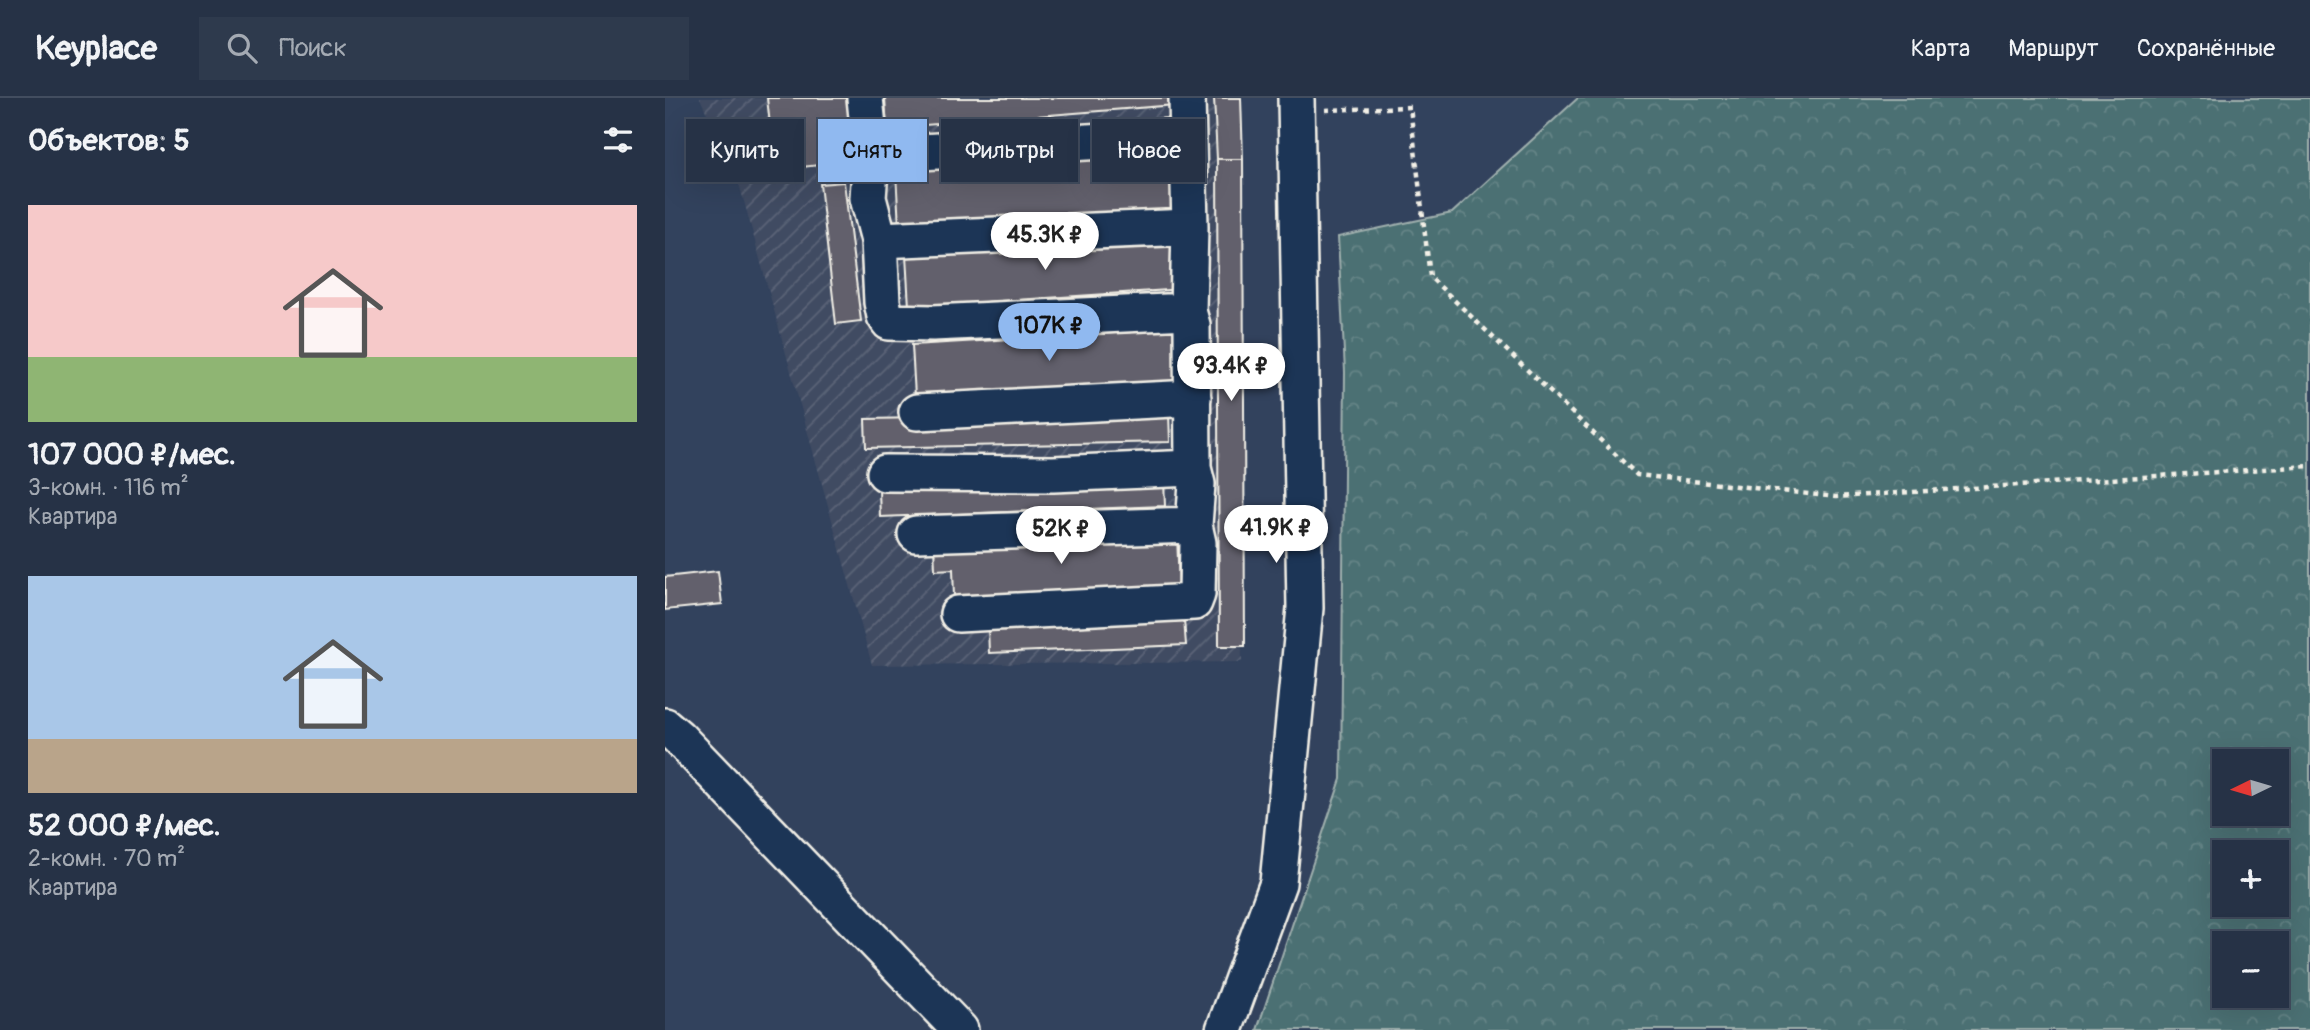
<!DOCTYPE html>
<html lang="ru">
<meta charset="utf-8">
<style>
:root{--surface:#263246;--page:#2e3a4d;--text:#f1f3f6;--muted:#a4aab3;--line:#424d5f;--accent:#90b9f0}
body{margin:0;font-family:Pangolin,sans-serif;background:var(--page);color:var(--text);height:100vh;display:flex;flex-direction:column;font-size:26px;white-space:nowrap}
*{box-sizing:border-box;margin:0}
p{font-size:23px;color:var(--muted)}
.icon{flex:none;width:38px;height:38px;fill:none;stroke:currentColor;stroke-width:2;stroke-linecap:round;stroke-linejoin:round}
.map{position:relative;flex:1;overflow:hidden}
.sheet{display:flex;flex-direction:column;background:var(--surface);width:665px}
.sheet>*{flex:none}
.top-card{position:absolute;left:21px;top:21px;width:665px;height:63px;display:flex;gap:14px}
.needle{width:46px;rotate:265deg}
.buttons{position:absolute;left:1547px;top:651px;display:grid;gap:14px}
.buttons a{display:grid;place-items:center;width:77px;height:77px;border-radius:0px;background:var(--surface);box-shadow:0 7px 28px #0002,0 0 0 2px var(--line);font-size:35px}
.price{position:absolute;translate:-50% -60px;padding:0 16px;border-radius:24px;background:#fff;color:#222;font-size:23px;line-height:46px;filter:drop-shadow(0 2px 4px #0008)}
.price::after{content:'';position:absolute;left:50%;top:42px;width:21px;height:16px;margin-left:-10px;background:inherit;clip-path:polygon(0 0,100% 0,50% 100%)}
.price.selected{background:var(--accent);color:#111}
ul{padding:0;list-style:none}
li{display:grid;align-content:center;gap:14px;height:371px;padding:0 28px}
li span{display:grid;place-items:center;height:217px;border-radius:0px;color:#555}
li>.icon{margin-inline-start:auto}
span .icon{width:126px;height:126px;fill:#fffc;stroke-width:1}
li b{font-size:30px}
h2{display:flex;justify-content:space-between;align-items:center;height:84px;padding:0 28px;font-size:30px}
.pill{padding:0 24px;border-radius:0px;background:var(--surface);box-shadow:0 7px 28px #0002,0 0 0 2px var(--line);font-size:24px;line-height:63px}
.pill.selected{background:var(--accent);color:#111}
header{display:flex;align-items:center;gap:42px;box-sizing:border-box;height:98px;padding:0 35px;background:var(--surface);border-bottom:2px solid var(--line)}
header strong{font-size:33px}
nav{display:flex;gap:38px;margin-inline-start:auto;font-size:24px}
.search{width:490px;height:63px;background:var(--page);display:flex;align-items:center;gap:18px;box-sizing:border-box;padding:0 24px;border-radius:0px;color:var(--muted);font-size:26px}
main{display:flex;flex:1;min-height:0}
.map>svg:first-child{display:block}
.industrial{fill:url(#industrial-furrows)}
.forest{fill:url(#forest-crowns);stroke:#a0b0ae;stroke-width:2;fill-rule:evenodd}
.building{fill:#62616c;stroke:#f4f1e8;stroke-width:2}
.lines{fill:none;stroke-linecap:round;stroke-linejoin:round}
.minor-casing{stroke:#f4f1e8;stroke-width:40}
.path{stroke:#f4f1e8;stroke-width:4.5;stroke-dasharray:5 5;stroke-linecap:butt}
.minor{stroke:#1d3557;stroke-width:35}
</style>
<header>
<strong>Keyplace</strong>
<div class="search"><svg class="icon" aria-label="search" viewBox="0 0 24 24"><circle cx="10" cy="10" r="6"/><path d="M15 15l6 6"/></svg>Поиск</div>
<nav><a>Карта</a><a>Маршрут</a><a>Сохранённые</a></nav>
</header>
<main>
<section class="sheet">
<h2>Объектов: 5<svg class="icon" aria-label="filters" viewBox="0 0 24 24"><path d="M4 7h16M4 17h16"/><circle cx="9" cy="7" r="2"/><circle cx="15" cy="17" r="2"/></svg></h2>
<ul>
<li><span style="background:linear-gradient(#f6c9c9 70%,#8fb573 0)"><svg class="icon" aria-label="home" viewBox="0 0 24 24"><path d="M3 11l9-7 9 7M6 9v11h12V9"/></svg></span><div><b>107 000 ₽/мес.</b><p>3-комн. · 116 m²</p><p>Квартира</p></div></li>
<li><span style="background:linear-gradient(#a9c7e8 75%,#b9a48a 0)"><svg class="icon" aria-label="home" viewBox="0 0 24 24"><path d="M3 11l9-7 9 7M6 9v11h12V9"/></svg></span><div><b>52 000 ₽/мес.</b><p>2-комн. · 70 m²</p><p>Квартира</p></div></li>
</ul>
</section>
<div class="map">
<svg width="1645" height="932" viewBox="0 0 1645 932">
<defs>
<pattern id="industrial-furrows" width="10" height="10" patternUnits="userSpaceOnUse" patternTransform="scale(1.75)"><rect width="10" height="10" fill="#404b62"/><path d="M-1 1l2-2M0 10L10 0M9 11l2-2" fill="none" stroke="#5c6578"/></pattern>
<pattern id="forest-crowns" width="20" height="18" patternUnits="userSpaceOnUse" patternTransform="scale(1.75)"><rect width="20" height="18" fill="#4b7073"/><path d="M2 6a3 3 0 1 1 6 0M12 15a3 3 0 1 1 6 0" fill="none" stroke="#668587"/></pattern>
</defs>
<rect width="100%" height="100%" fill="#32425d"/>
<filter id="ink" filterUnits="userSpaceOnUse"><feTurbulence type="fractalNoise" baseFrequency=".0143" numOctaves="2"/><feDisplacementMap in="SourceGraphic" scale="14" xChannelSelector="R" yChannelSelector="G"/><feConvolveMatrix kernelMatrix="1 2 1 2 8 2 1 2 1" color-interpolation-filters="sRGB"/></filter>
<g filter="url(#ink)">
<path class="industrial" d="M35 0H572L577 564 207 567 75 89Z"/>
<path class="forest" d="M913 0H1645V932H592L676 681 680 274 673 139 787 115ZM1559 663H1612V716H1559ZM1559 754H1612V807H1559ZM1559 845H1612V898H1559Z"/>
<path class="building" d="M102 0H193L199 62 110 72Z
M220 0H510V7L222 30Z
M549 0H576L578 61H552Z
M517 56 520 111 234 129 231 74Z
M552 61H578L580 548H554Z
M179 84 196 223 171 226 155 86Z
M515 139 519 191 244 209 241 157Z
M518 231 521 283 250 298 247 247Z
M504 316 505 344 201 350 200 321Z
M499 382 500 408 215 419 214 392Z
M512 437 514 489 289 499 288 471 270 472 269 447Z
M53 473 57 506 0 512V479Z
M519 521 521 547 324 555 323 529Z"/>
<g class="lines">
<defs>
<path id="minor" d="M200 0 206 57 203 100 214 142 217 204 220 218 224 224 268 225 523 213
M206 57 522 38
M214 142 525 129
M252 314 528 300
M220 375 388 376 528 370
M251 436 529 427
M293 516 529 504 532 496 533 445 529 427 532 386 528 370 527 227 523 213 525 129 522 0
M0 628 13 639 295 932
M559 932 613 785 640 510 631 0"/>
</defs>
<use href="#minor" class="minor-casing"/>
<path class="path" d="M660 12 745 9 765 179 972 377 1171 399 1645 368"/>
<use href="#minor" class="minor"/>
</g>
</g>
</svg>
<div class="buttons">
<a><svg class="needle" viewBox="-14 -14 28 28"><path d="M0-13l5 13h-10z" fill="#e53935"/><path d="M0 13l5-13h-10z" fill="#a4aab3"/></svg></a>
<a>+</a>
<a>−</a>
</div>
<b class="price" style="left:380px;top:174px">45.3K ₽</b>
<b class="price selected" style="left:384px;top:265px">107K ₽</b>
<b class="price" style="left:566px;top:305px">93.4K ₽</b>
<b class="price" style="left:611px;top:467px">41.9K ₽</b>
<b class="price" style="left:396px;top:468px">52K ₽</b>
<div class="top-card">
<a class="pill">Купить</a>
<a class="pill selected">Снять</a>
<a class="pill">Фильтры</a>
<a class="pill">Новое</a>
</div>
</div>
</main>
